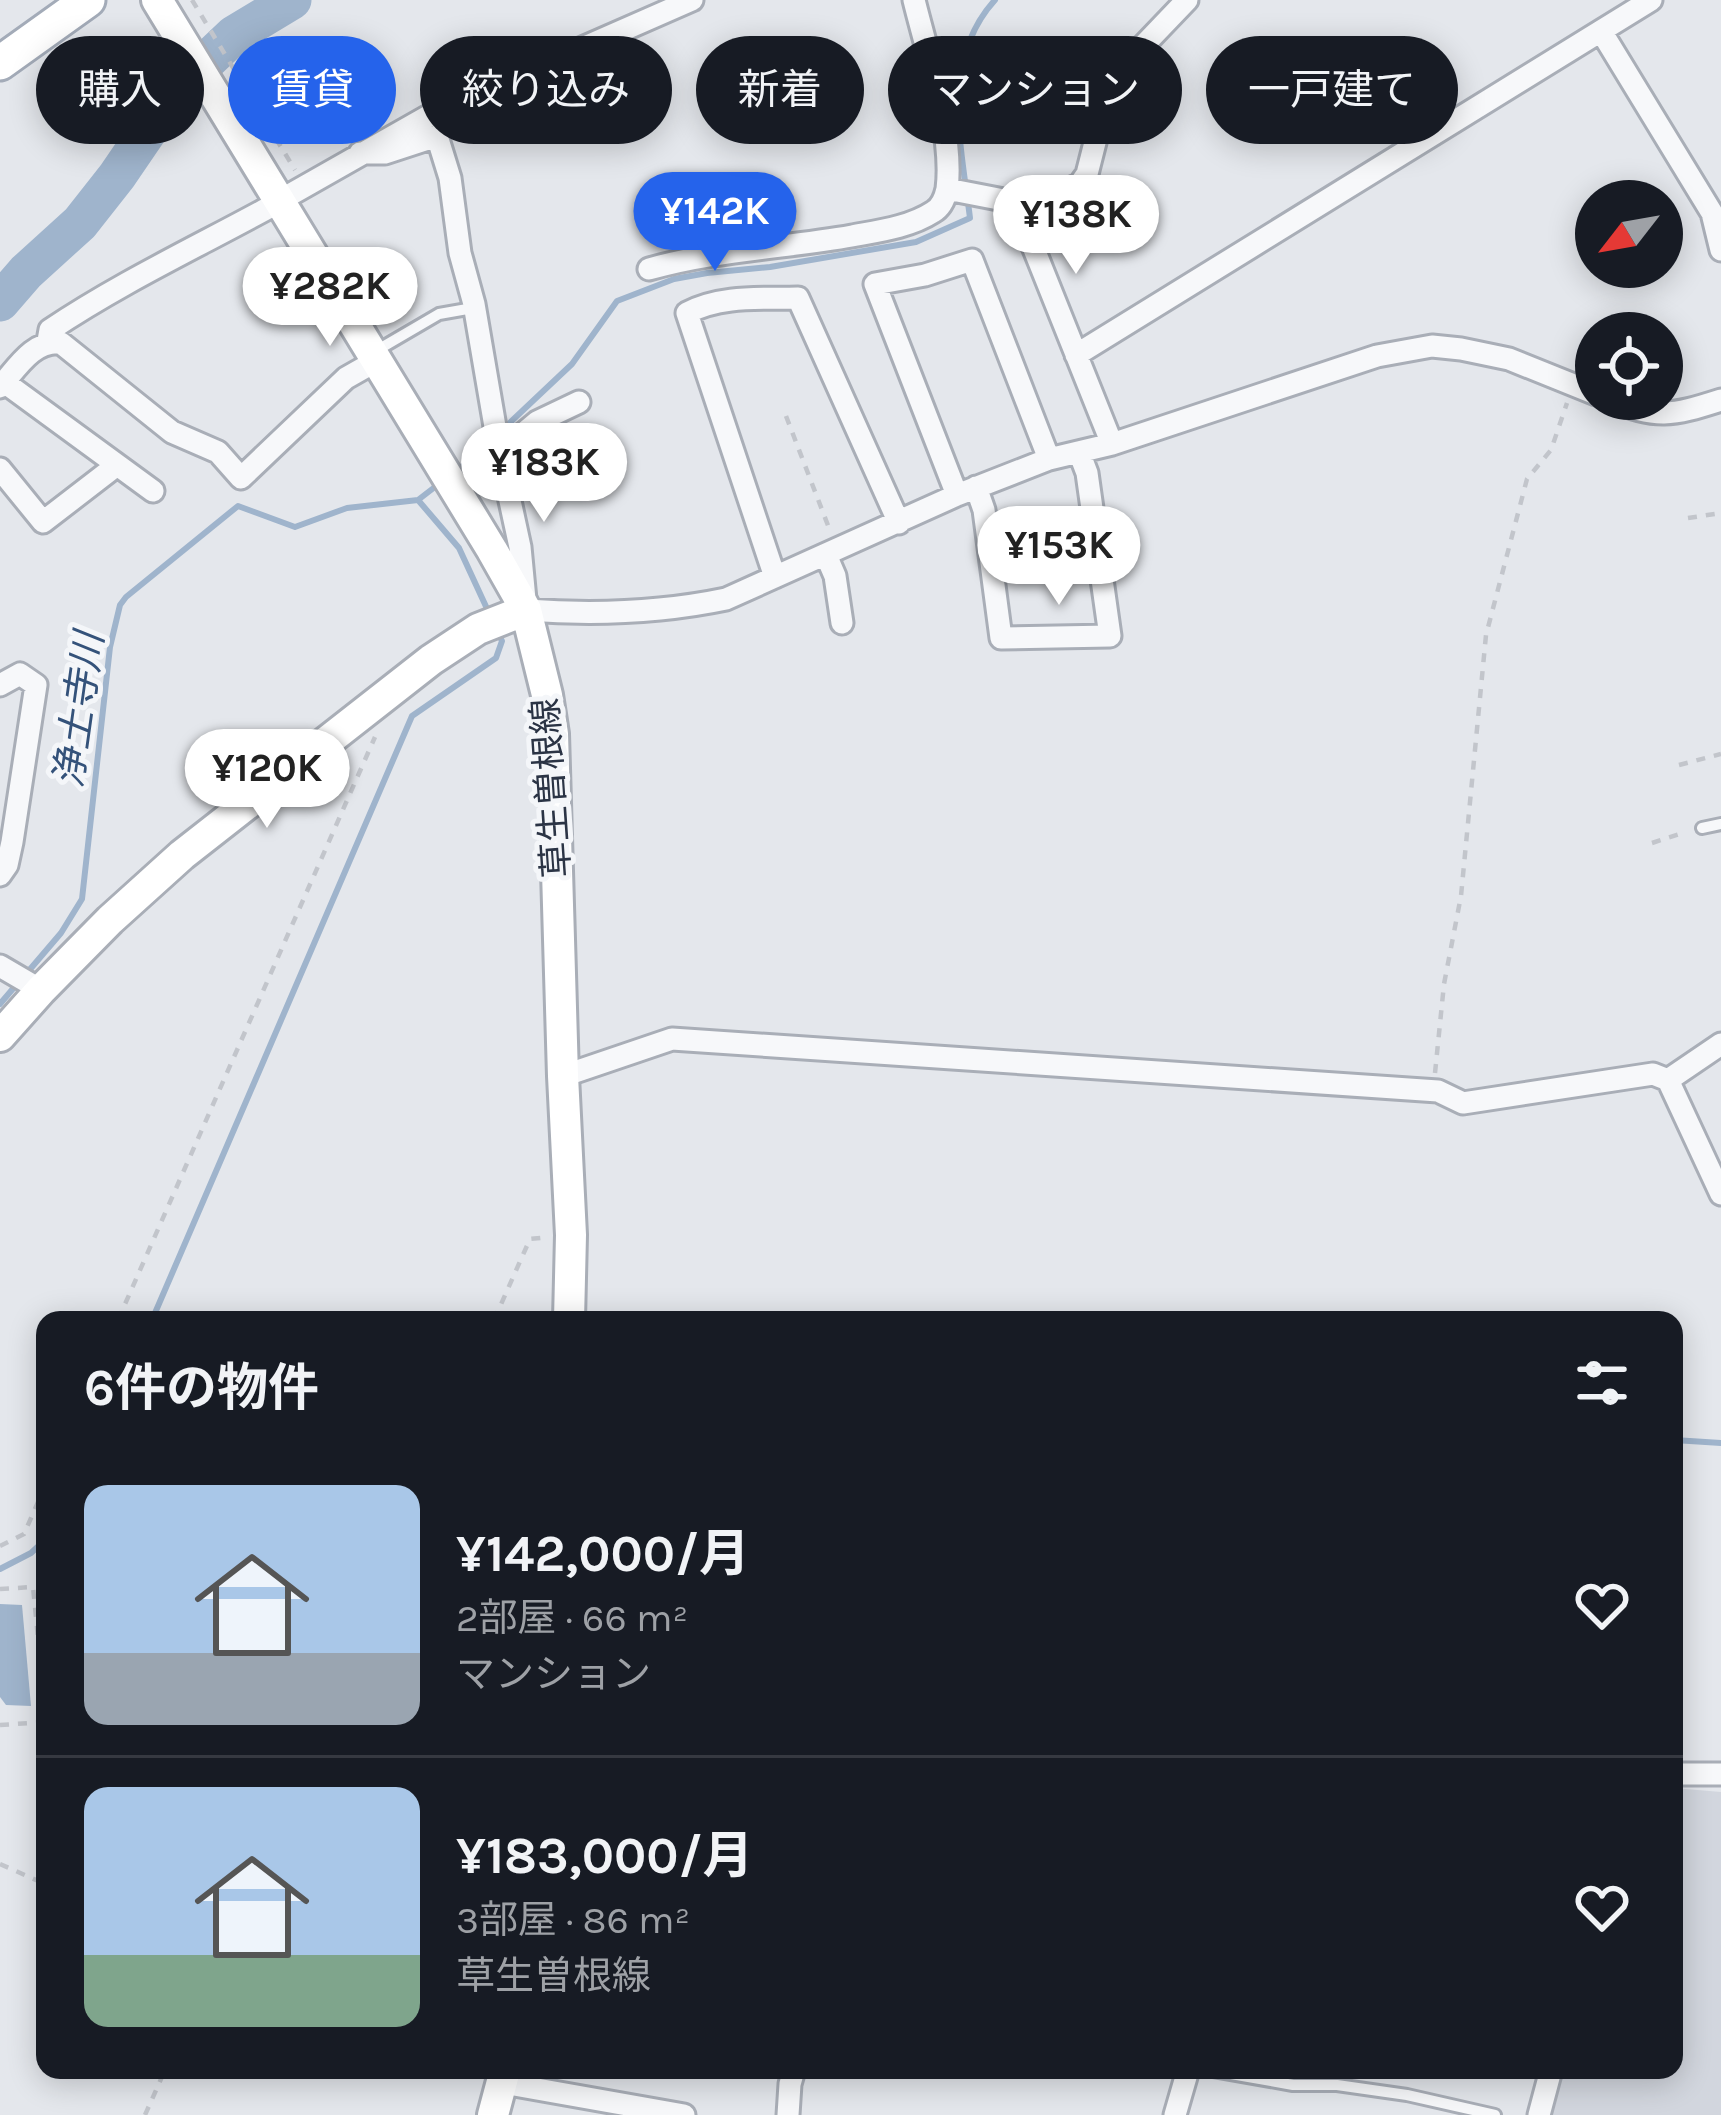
<!DOCTYPE html>
<html lang="ja">
<meta charset="utf-8">
<style>
:root{--surface:#171b24;--page:#242831;--text:#f1f3f6;--muted:#9ea1a6;--line:#363941;--accent:#2563eb}
body{margin:0;font-family:Karla,"Noto Sans JP",sans-serif;background:var(--page);color:var(--text);height:100vh;display:flex;flex-direction:column;font-size:45px;white-space:nowrap}
*{box-sizing:border-box;margin:0}
p{font-size:39px;color:var(--muted)}
.icon{flex:none;width:66px;height:66px;fill:none;stroke:currentColor;stroke-width:2;stroke-linecap:round;stroke-linejoin:round}
.map{position:relative;flex:1;overflow:hidden}
.panel{position:absolute;left:36px;top:1311px;width:1647px;height:768px;display:flex;flex-direction:column;background:var(--surface);border-radius:24px;box-shadow:0 6px 30px #0003}
.panel>*{flex:none}
.hud{position:absolute;left:36px;top:36px;width:1650px;height:108px;display:flex;gap:24px}
.needle{width:78px;rotate:239deg}
.controls{position:absolute;left:1575px;top:180px;display:grid;gap:24px}
.controls a{display:grid;place-items:center;width:108px;height:108px;border-radius:50%;background:var(--surface);box-shadow:0 6px 30px #0003;font-size:60px}
.price{position:absolute;translate:-50% -102px;padding:0 27px;border-radius:42px;background:#fff;color:#222;font-size:39px;line-height:78px;filter:drop-shadow(0 3px 6px #0008)}
.price::after{content:'';position:absolute;left:50%;top:72px;width:36px;height:27px;margin-left:-18px;background:inherit;clip-path:polygon(0 0,100% 0,50% 100%)}
.price.active{background:var(--accent);color:#fff}
ul{padding:0;list-style:none}
li{display:flex;align-items:center;gap:36px;height:300px;padding:0 48px}
li+li{border-top:3px solid var(--line)}
li span{display:grid;place-items:center;flex:none;width:336px;height:240px;border-radius:24px;color:#555}
li>.icon{margin-inline-start:auto}
span .icon{width:144px;height:144px;fill:#fffc;stroke-width:1}
li b{font-size:51px}
h2{display:flex;justify-content:space-between;align-items:center;height:144px;padding:0 48px;font-size:51px}
.chip{padding:0 42px;border-radius:54px;background:var(--surface);box-shadow:0 6px 30px #0003;font-size:42px;line-height:108px}
.chip.active{background:var(--accent);color:#fff}
.map>svg:first-child{display:block}
.built{fill:#d2d6de}
.water{fill:#9fb4cc}
.lines{fill:none;stroke-linecap:round;stroke-linejoin:round}
.stream{stroke:#9fb4cc;stroke-width:6}
.river{stroke:#9fb4cc;stroke-width:39}
.lane-casing{stroke:#a9aeb7;stroke-width:16}
.street-casing{stroke:#a9aeb7;stroke-width:27}
.secondary-casing{stroke:#a9aeb7;stroke-width:36}
.primary-casing{stroke:#a3abb8;stroke-width:39}
.path{stroke:#c2c5cb;stroke-width:4.5;stroke-dasharray:9 9;stroke-linecap:butt}
.lane{stroke:#f7f8fa;stroke-width:10}
.street{stroke:#f7f8fa;stroke-width:21}
.secondary{stroke:#fff;stroke-width:30}
.primary{stroke:#fff;stroke-width:33}
.labels{text-anchor:middle;dominant-baseline:central;stroke-width:10;stroke-linejoin:round;paint-order:stroke}
.street-label{font-size:36px;fill:#2b3445;stroke:#f4f6f9}
.water-label{font-size:39px;font-style:italic;fill:#34527a;stroke:#f4f6f9}
</style>
<div class="map">
<svg width="1721" height="2115" viewBox="0 0 1721 2115">
<rect width="100%" height="100%" fill="#e4e7ec"/>
<path class="built" d="M1674 1788 1721 1792V2115H1549L1553 2086 1559 2083 1562 2070H1674Z"/>
<path class="water" d="M0 1604 22 1605 31 1706 6 1705 0 1697Z"/>
<g class="lines">
<path class="stream" d="M500 432 572 364 617 301 674 279 707 273 770 267 916 242 970 218C961 145 940 60 995 0
M456 472 491 441
M418 500 459 548 489 613
M26 974 61 933 82 899 110 647 120 605 126 597 238 506 295 527 347 508 418 500 440 483
M0 1004 17 984
M152 1320 412 716 496 658 502 641 497 631
M1674 1440 1721 1443
M0 1569 31 1553 45 1540"/>
<path class="river" d="M0 302 26 272 80 223 117 176 175 91 234 35 292 0"/>
<defs>
<path id="lane" d="M374 352 439 314 473 308
M1702 828 1721 824
M1208 2070 1293 2085H1337L1407 2095 1495 2115"/>
<path id="street" d="M914 0C927 53 954 135 947 189L1014 202 1026 211
M1601 31 1712 213 1721 250
M360 153H385L437 136 450 178 460 253 474 304 499 450 520 547 526 610C594 615 659 613 726 599L957 495 1049 459 1112 444 1377 356 1432 346 1461 349 1509 359 1596 394
M279 201 434 113 692 0
M1026 211 1080 184 1087 174 1105 103 1120 70 1187 0
M1026 211 1028 234 1112 444
M649 269C715 250 785 248 852 236 879 231 910 227 933 212 942 207 945 198 947 189
M48 341 50 330C123 281 203 244 279 202
M1076 355 1651 0
M4 382 153 491
M0 387C17 368 33 340 61 343L172 432 218 452 241 478 346 378 376 361
M1608 399C1657 419 1671 416 1721 400
M500 453 537 422 579 402
M0 469 43 522 117 465
M976 487 984 510 1001 638 1110 636 1087 473 1079 452
M957 495 875 284 925 275 972 260 1049 459
M826 555 835 576 842 623
M775 577 687 313C721 295 761 299 798 298L899 523
M0 685 20 674 36 685 12 842 7 865 0 875
M0 966 41 990
M563 1076 672 1039 1438 1091 1463 1103 1653 1074 1668 1080 1721 1194
M1668 1080 1721 1044
M1674 1774H1721
M503 2083 684 2115
M788 2115 790 2084 794 2070
M1175 2115 1188 2070
M1539 2115 1551 2070"/>
<path id="secondary" d="M157 0 492 550 526 610 547 695 553 734 563 1076 571 1235 569 1320
M0 1036 41 990 110 920 182 855 431 660 478 629 526 610
M493 2115 505 2070"/>
<path id="primary" d="M0 63 88 0"/>
</defs>
<use href="#lane" class="lane-casing"/>
<use href="#street" class="street-casing"/>
<use href="#secondary" class="secondary-casing"/>
<use href="#primary" class="primary-casing"/>
<path class="path" d="M192 0 295 170
M786 416 829 528
M1688 518 1721 513
M1679 765 1721 754
M1652 843 1686 832
M1435 1073 1444 984 1461 896 1486 635 1527 479 1551 450 1567 403
M118 1320 375 737
M494 1320 530 1239 549 1237
M0 1546 24 1534 45 1486
M0 1589 33 1587 45 1708
M0 1725 45 1722
M0 1864 45 1884
M145 2115 165 2070"/>
<use href="#lane" class="lane"/>
<use href="#street" class="street"/>
<use href="#secondary" class="secondary"/>
<use href="#primary" class="primary"/>
</g>
<g class="labels">
<g class="street-label">
<text transform="translate(551 788) rotate(-94)">草生曽根線</text>
</g>
<g class="water-label">
<text transform="translate(79 710) rotate(-82)">浄土寺川</text>
</g>
</g>
</svg>
<div class="controls">
<a><svg class="needle" viewBox="-14 -14 28 28"><path d="M0-13l5 13h-10z" fill="#e53935"/><path d="M0 13l5-13h-10z" fill="#9ea1a6"/></svg></a>
<a><svg class="icon" aria-label="locate" viewBox="0 0 24 24"><circle cx="12" cy="12" r="6"/><path d="M12 2v4M12 18v4M2 12h4M18 12h4"/></svg></a>
</div>
<b class="price active" style="left:715px;top:274px">¥142K</b>
<b class="price" style="left:1076px;top:277px">¥138K</b>
<b class="price" style="left:330px;top:349px">¥282K</b>
<b class="price" style="left:544px;top:525px">¥183K</b>
<b class="price" style="left:1059px;top:608px">¥153K</b>
<b class="price" style="left:267px;top:831px">¥120K</b>
<div class="hud">
<a class="chip">購入</a>
<a class="chip active">賃貸</a>
<a class="chip">絞り込み</a>
<a class="chip">新着</a>
<a class="chip">マンション</a>
<a class="chip">一戸建て</a>
</div>
<section class="panel">
<h2>6件の物件<svg class="icon" aria-label="filters" viewBox="0 0 24 24"><path d="M4 7h16M4 17h16"/><circle cx="9" cy="7" r="2"/><circle cx="15" cy="17" r="2"/></svg></h2>
<ul>
<li><span style="background:linear-gradient(#a9c7e8 70%,#9aa5b1 0)"><svg class="icon" aria-label="home" viewBox="0 0 24 24"><path d="M3 11l9-7 9 7M6 9v11h12V9"/></svg></span><div><b>¥142,000/月</b><p>2部屋 · 66 m²</p><p>マンション</p></div><svg class="icon" aria-label="heart" viewBox="0 0 24 24"><path d="M12 20l-8-8c-3-5 5-10 8-4 3-6 11-1 8 4z"/></svg></li>
<li><span style="background:linear-gradient(#a9c7e8 70%,#7fa58c 0)"><svg class="icon" aria-label="home" viewBox="0 0 24 24"><path d="M3 11l9-7 9 7M6 9v11h12V9"/></svg></span><div><b>¥183,000/月</b><p>3部屋 · 86 m²</p><p>草生曽根線</p></div><svg class="icon" aria-label="heart" viewBox="0 0 24 24"><path d="M12 20l-8-8c-3-5 5-10 8-4 3-6 11-1 8 4z"/></svg></li>
</ul>
</section>
</div>
